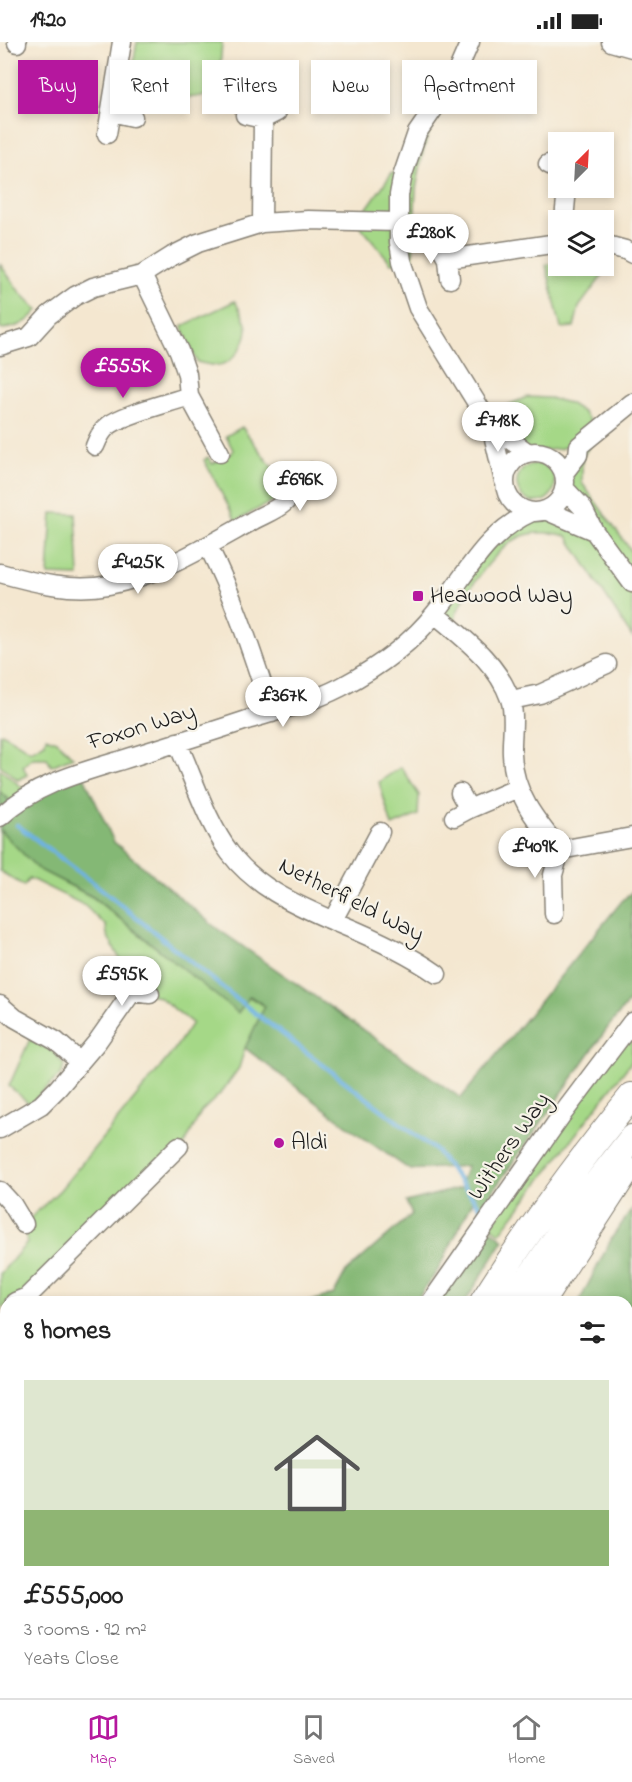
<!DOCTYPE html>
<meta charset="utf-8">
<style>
:root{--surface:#fff;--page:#f6f6f6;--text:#222;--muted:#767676;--line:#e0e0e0;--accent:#b5179e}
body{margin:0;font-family:"Indie Flower",sans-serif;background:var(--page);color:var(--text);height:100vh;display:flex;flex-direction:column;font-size:22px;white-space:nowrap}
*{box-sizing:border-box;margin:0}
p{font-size:20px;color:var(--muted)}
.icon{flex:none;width:33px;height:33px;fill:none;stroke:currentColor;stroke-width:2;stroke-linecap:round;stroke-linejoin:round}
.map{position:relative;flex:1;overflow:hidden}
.panel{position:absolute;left:0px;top:1254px;width:633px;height:402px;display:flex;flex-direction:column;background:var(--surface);border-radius:18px 18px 0 0;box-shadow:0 3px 9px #0003}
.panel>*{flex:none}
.top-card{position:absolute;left:18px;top:18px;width:597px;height:54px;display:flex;gap:12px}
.needle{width:39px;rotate:24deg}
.tools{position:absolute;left:548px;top:90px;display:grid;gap:12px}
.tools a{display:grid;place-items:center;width:66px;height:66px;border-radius:0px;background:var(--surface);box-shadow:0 3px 9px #0003;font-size:30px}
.price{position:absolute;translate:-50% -51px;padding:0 14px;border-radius:21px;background:#fff;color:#222;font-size:20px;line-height:39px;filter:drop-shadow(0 2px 3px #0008)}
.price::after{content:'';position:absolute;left:50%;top:36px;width:18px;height:14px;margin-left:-9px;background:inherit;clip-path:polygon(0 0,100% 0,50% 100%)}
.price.on{background:var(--accent);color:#fff}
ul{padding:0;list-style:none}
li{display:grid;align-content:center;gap:12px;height:318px;padding:0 24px}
li span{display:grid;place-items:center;height:186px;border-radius:0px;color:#555}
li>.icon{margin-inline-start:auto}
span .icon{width:108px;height:108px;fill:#fffc;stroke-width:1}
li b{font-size:26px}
h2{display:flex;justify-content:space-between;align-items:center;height:72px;padding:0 24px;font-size:26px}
.tag{padding:0 21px;border-radius:0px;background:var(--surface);box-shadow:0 3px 9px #0003;font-size:21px;line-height:54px}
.tag.on{background:var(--accent);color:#fff}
.status{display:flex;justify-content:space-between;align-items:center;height:42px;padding:0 30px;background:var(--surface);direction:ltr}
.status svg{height:16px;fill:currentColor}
.tab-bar{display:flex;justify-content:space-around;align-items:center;height:84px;border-top:2px solid var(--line);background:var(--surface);font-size:16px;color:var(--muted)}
.tab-bar a{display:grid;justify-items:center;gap:3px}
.tab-bar .on{color:var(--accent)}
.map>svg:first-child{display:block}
.green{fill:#a5d887;stroke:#607a52;stroke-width:1.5}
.forest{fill:#84b874;stroke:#506a48;stroke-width:1.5}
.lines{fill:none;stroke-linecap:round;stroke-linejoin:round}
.stream{stroke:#6db2e3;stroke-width:4.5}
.minor-casing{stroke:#888276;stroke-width:21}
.highway-casing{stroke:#888276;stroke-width:28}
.minor{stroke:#fff;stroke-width:18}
.highway{stroke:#fff;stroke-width:26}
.poi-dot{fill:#b5179e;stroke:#f7f3e8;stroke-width:2}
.labels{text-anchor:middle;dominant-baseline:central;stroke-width:4.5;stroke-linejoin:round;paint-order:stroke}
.poi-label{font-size:24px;fill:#1c1c1c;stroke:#f7f3e8;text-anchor:start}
.street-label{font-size:24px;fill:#1c1c1c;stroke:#f7f3e8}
</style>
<div class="status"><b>19:20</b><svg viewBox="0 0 49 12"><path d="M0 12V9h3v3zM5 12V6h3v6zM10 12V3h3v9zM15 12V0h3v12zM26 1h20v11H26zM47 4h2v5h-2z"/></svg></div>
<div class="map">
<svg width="632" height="1656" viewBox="0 0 632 1656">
<rect width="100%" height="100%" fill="#f7f3e8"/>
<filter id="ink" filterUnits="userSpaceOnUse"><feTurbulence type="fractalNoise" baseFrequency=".0167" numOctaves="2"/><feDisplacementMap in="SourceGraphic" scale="12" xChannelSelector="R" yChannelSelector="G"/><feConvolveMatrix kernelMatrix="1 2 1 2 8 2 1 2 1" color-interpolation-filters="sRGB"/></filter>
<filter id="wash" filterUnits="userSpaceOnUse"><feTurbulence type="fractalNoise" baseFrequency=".008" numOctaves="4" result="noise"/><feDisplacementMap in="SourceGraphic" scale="24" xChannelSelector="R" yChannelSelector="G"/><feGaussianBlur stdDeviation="1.35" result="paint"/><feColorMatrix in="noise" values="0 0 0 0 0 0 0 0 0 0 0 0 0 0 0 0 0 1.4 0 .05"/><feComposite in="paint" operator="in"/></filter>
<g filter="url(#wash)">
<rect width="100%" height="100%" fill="#f4e7d0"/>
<path class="green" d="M137 0H222L218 52 178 57 175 54C159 58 141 68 128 54Z
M438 60 423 110 416 147 414 182 413 219 429 276 402 220 391 221 357 180 392 131 404 132Z
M558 220V224H603V220L611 222 579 265 574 285 561 286 546 223Z
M0 222 19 249 38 268C28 281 17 286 0 287Z
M235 259C239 267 246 278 247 286 247 293 245 298 242 304 230 325 218 326 197 320L182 284Z
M468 348 501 375V366L527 355 549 356 569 361 583 370 598 389 582 416V441L632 510V595L567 494C553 490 534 489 520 495 497 505 468 547 457 570 455 575 455 582 454 588L435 572 492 497 532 470 593 489 564 446 578 413 571 403 559 407 527 410Z
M242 385 286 444 280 455 236 479 204 418 208 415 212 422 232 411 233 408 226 394Z
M517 441a19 19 0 1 1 38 0a19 19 0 1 1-38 0Z
M52 471 76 472 79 534 48 533Z
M2 691 31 709 45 701 46 695 57 699 73 715 51 724 47 716H33L23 724 27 733 18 738 0 723V692Z
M401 725 419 753 418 773 392 784 379 740Z
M0 727 30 752 14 762 0 750Z
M0 788 38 827 92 855 238 970 249 955 265 964 245 1006 239 1026 221 1051 201 1070 184 1104 19 1260H6V1264L0 1266V1232L27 1201 24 1182 60 1148 172 1011 192 981 159 955 150 952 125 934 122 921 107 893 106 884 84 863 29 836 24 844 0 829Z
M632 988V1019L500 1191 491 1184Z
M30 997 53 1009 64 1023 62 1031 30 1062 9 1044Z"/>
<path class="forest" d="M82 730 114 800 215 885 461 1056 622 859 632 850V956L609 984 481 1166 474 1157 438 1228 415 1260H308L334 1252 346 1230 412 1172 406 1160 464 1145 461 1140 467 1124 410 1128 362 1095 245 1006 265 964 250 954 238 971 93 855 38 827 0 788V750L14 762Z
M632 1167V1262L627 1276V1260H579L613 1194Z
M485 1183 504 1198 465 1260H431Z"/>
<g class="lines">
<path class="stream" d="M17 783 95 842 238 958 436 1109 481 1166"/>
</g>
</g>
<g filter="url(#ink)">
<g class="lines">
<defs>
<path id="minor" d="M470 0 453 39 417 91 403 132 399 153V200L402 219 418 266 491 384 504 439
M611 0 632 6
M17 1V0
M111 70 133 75
M245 73 263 77 277 70
M107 92 122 0
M548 122 558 127
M564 178 567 146
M262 181 263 77
M438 199 448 217 450 237
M603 202 625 208 632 212
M448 217 558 201
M142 233 179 309 187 332 189 354 220 411
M0 304 29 295 49 273 75 254 93 245 142 233 172 214 198 201 262 181 308 178 398 180
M491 384 527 410
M95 404C98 397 101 389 108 384 123 372 170 361 189 354
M505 440a30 30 0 1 1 60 0a30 30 0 1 1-60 0Z
M564 431 578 413 579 404 632 361
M564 446 582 465 594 489 632 541
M545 468 594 489
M208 504C235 557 253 614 272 671
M0 531C35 541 73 550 109 543 160 533 207 504 252 479 262 473 275 469 284 461 294 452 302 440 311 430
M435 572C463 596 497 620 510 657 516 673 511 695 512 712 513 751 536 779 560 808L632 795
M511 658 540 652 607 622
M177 700C194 737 206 779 230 811 258 848 300 864 340 882 374 896 407 911 437 932
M469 767 518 746
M0 775C34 743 78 731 122 718 163 705 205 692 247 678 278 669 312 660 341 645 377 626 411 602 436 570 467 532 485 491 532 470
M454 775 469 767 460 751
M554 872 553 833 560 808
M333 878 380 790
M125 934 132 950 150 952
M0 963 15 976 56 999 80 1020
M0 1087 41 1063 58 1046 97 1000 132 950
M0 1149 12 1162 24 1182
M15 1260 27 1255 179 1104
M431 1260 561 1074 632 980
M0 1302 6 1307
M0 1334 6 1339"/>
<path id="highway" d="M483 1260C528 1188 579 1119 632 1054
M513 1260 578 1165 632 1096
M541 1260 627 1128
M215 1656 216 1650
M269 1656 272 1650
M296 1656 299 1650
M374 1656 382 1650"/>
</defs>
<use href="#minor" class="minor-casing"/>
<use href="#highway" class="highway-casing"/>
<use href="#minor" class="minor"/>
<use href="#highway" class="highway"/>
</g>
</g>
<g class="poi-dot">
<rect x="412" y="548" width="12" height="12" rx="3"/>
<circle cx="279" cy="1101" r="6"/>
</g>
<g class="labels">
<g class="poi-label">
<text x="430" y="554">Heawood Way</text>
<text x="291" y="1101">Aldi</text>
</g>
<g class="street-label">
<text transform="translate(142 686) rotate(-17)">Foxon Way</text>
<text transform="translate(351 859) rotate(27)">Netherfield Way</text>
<text transform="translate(510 1105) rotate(-55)">Withers Way</text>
</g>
</g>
</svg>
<div class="tools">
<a><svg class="needle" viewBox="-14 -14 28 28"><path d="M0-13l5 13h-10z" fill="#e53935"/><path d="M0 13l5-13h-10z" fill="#767676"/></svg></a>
<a><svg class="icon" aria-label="layers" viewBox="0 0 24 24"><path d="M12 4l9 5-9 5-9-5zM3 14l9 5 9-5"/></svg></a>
</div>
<b class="price" style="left:431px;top:223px">£280K</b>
<b class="price on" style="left:123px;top:357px">£555K</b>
<b class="price" style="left:498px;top:411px">£718K</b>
<b class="price" style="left:300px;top:470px">£696K</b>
<b class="price" style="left:138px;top:553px">£425K</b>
<b class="price" style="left:283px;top:686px">£367K</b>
<b class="price" style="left:535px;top:837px">£409K</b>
<b class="price" style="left:122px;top:965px">£595K</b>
<div class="top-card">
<a class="tag on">Buy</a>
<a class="tag">Rent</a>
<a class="tag">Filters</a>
<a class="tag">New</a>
<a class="tag">Apartment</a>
</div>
<section class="panel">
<h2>8 homes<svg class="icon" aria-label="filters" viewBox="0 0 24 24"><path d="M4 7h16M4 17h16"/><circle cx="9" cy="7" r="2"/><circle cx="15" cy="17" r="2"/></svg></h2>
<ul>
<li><span style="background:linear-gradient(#dfe7d0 70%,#8fb573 0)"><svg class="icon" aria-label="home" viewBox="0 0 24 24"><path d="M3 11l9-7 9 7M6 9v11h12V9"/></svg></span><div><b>£555,000</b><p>3 rooms · 92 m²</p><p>Yeats Close</p></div></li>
</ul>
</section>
</div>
<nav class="tab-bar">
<a class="on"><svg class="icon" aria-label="map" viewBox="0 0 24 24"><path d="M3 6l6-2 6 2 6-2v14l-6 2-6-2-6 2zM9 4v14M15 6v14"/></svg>Map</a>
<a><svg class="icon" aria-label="saved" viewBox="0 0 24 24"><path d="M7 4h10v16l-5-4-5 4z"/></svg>Saved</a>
<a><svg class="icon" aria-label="home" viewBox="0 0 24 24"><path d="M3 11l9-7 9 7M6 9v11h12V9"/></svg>Home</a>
</nav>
